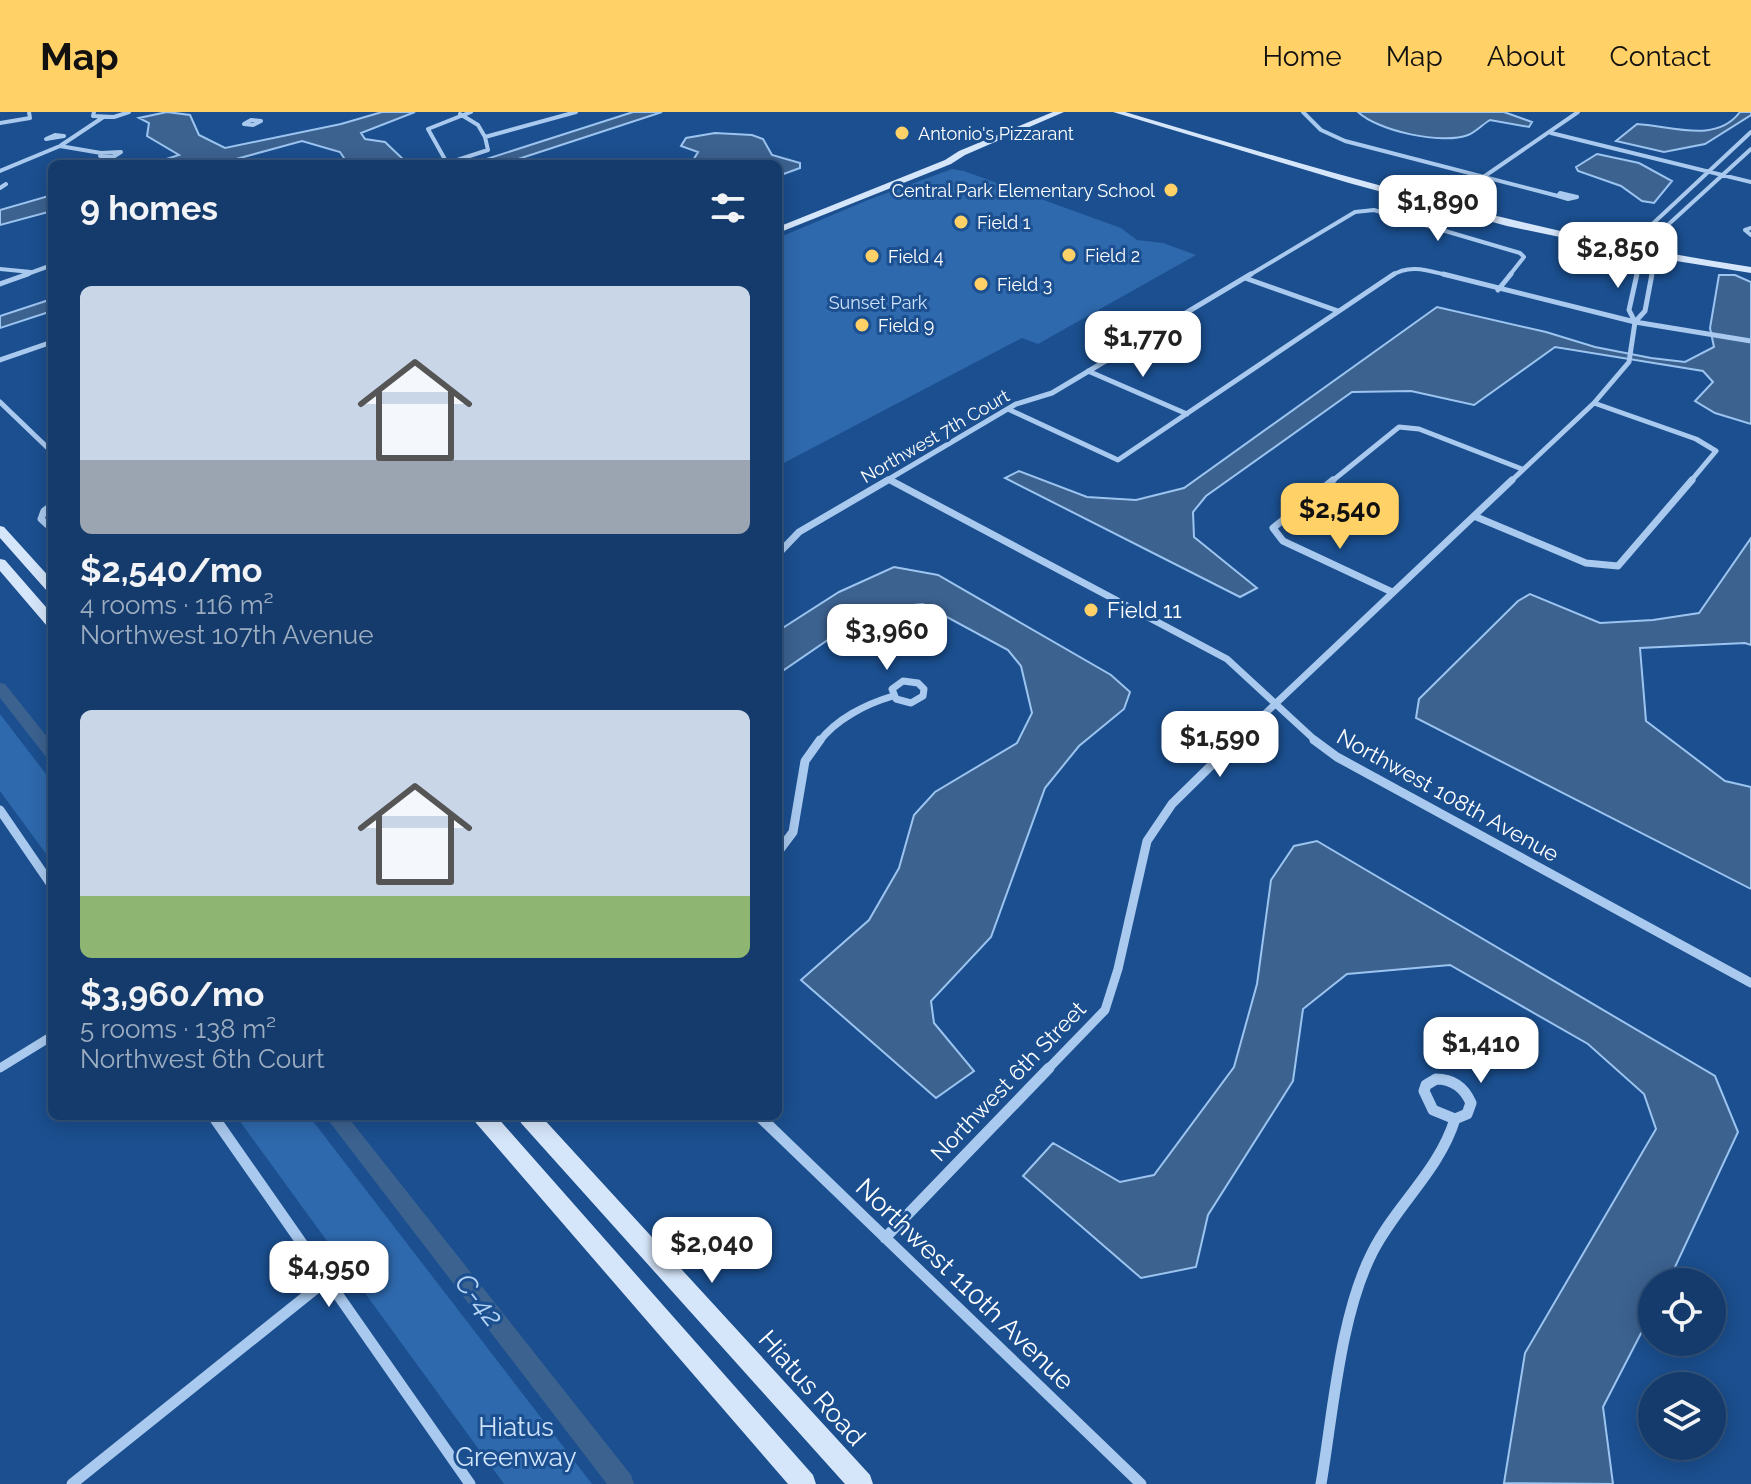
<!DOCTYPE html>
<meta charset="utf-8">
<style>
:root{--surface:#143b6b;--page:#1d4271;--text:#f1f3f6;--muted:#9dadc1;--line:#33557e;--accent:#ffd166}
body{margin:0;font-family:Raleway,sans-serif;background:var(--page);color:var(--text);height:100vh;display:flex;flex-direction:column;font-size:30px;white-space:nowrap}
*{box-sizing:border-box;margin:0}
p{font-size:26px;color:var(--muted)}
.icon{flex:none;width:44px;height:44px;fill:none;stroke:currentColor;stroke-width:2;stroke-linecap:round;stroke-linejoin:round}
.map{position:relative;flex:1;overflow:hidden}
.side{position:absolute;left:48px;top:48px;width:734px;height:960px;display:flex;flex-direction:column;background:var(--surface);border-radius:12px;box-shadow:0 4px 20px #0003,0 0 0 2px var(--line)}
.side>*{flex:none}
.controls{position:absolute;left:1638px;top:1156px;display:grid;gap:16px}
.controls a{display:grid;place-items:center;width:88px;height:88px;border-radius:50%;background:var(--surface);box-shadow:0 4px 20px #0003,0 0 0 2px var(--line);font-size:40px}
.price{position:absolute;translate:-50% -68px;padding:0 18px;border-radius:16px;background:#fff;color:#222;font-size:26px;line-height:52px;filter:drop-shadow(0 2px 4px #0008)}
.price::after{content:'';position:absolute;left:50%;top:48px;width:24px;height:18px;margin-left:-12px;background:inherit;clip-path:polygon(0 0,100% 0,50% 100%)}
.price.current{background:var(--accent);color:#111}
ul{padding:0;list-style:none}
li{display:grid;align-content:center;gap:16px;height:424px;padding:0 32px}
li span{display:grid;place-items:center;height:248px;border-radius:12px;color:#555}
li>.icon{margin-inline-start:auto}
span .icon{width:144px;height:144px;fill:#fffc;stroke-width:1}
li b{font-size:34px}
h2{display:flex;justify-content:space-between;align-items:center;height:96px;padding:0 32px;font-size:34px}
header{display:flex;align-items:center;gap:48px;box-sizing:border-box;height:112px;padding:0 40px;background:var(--accent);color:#111}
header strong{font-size:38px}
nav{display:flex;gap:44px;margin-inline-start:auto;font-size:28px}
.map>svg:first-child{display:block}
.green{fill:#2e69ad}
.water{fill:#3c6290;stroke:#9cc4f0;stroke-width:2}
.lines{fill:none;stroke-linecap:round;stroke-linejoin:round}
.canal{fill:#3c6290;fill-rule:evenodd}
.street-far4{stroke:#a9c9ee;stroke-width:4}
.street-far3{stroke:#a9c9ee;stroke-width:5}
.street-far2{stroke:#a9c9ee;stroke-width:7}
.street-far1{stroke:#a9c9ee;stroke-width:9}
.street{stroke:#a9c9ee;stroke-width:11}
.secondary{fill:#d6e6fa;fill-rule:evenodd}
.poi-dot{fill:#ffd166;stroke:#1b4f8f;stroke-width:3}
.labels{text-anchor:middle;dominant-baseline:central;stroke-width:6;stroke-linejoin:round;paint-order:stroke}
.far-poi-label{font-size:18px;fill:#fff;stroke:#1b4f8f;text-anchor:start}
.far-park-label{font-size:18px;fill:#cfe3fa;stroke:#1b4f8f}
.far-street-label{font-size:18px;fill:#fff;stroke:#1b4f8f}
.poi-label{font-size:22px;fill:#fff;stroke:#1b4f8f;text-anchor:start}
.street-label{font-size:22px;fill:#fff;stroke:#1b4f8f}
.near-street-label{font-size:26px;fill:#fff;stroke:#1b4f8f}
.near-park-label{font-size:26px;fill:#cfe3fa;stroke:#1b4f8f}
.near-water-label{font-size:28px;font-style:italic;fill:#b5d3f5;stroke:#1b4f8f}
</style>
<header>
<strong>Map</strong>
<nav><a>Home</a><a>Map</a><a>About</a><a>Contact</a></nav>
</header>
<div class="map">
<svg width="1751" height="1372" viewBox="0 0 1751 1372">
<rect width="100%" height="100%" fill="#1b4f8f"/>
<path class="green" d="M952 57 964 59 1121 116 1137 128 1163 131 1196 143 1038 232 1022 226 778 354V126L868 88Z
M0 602 52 670V750L0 679Z
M236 1004H309L592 1372H504Z"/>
<path class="water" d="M167 0 190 3 199 23 225 36 341 12 382 0H415L361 21 365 27 385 30 406 50 348 52 340 40 302 29 218 52H151L179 43 147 24 149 11 139 6Z
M633 0H662L503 52H471Z
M1358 0H1504L1532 10 1529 15 1490 8C1483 12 1476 20 1468 23 1442 33 1378 19 1358 0Z
M1740 0H1751V3L1705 32 1664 40 1616 29 1637 12C1672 14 1716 32 1740 0Z
M715 21 752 23 763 27 772 43 800 51V56L778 64V52H668L692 50 698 40 681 34 686 26Z
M1597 42 1639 51 1672 69 1654 91 1642 89 1621 74 1578 59 1576 55Z
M52 83V99L0 113V98Z
M1719 163H1735L1751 170V312L1715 301 1695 289 1713 270 1703 259 1555 235 1474 293 1411 279 1352 280 1206 384 1193 400 1194 425 1257 476 1240 485 1005 366 1019 359 1087 385 1136 388 1184 376 1437 195 1546 220 1595 235 1651 246 1685 250 1714 235 1710 216Z
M52 187V199L0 216V204Z
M1751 426V533L1745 531 1640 536 1646 609 1725 669 1751 675V777L1416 606 1419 587 1518 489 1530 482 1600 511 1653 508 1699 501Z
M894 455 938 463 1111 563 1130 580 1124 597 1079 634 1045 676 991 825 931 889 934 911 974 959 936 986 801 868 869 808 899 756 914 703 935 680 1017 631 1032 601 1021 554 1008 538 923 492 873 497 778 562V519L839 480Z
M1317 729 1715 964 1738 1020 1668 1170H1652V1200L1603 1295 1613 1372 1504 1371 1525 1241 1656 1017 1644 982 1588 932 1450 853 1347 862 1303 897 1293 969 1208 1103 1196 1155 1141 1166 1023 1064 1053 1031 1120 1070 1154 1063 1234 955 1257 872 1271 768 1294 734Z"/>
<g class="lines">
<path class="canal" d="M0 571 5 572 52 631V648L47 646 0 586Z
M325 1004H347L631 1363 634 1372H607Z"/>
<path class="street-far4" d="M94 0 93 4 114 5 129 0
M1303 0 1321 18 1345 29 1558 84
M460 2 478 13 485 25
M251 8 261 9 253 13 244 12Z
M0 11 30 6 29 0
M1551 21 1751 70
M55 23 64 24 46 27Z
M60 34 101 41
M121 40 113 45 100 44 101 41Z
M447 51 428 17 471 0
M445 52 488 38 485 25 576 0
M0 59 60 34 102 6
M1482 66 1578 0
M0 76 6 72
M1560 81 1577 85 1568 87 1558 84Z
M1751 116 1745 118 1751 123
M0 157 31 160
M22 164 52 153
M1248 164 1355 100 1374 98 1520 141 1524 145 1509 164
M1391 164C1410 151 1429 159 1451 164
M1636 164 1646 118 1751 20
M1651 164 1659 121 1751 37"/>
<path class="street-far3" d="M1443 162 1635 210 1751 229
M1245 166 1338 199
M0 172 28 162
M1498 178 1511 162
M1635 210 1645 199 1652 162
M0 248 52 230
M1088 259 1187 302
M0 290 52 340
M1594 291 1696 327 1716 339 1690 370
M1008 297 1118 348 1394 162
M889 367 894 370
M884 370 1016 292 1052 281 1251 162
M1331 370 1399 315 1419 317 1522 357
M1510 370 1594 291 1629 250 1635 210 1629 198 1637 162"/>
<path class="street-far2" d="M890 368 1227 547 1317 630
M1333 368 1273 416 1283 429 1392 480
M52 393 44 399 41 407 52 417
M1474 404 1586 451 1618 454 1692 368
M778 442 799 420 888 368
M903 569 918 571 924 577 923 584 911 591 896 587 892 577Z
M819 630C836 607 866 592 893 584
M1235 630 1512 368"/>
<path class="street-far1" d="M1314 628 1337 645 1751 871
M0 698 52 774
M778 740 793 720 805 649 820 628
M0 956 52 924
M1047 958 1105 898 1118 857 1147 729 1172 692 1237 628"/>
<path class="street" d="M1436 967C1453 967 1464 975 1471 991L1467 1002 1455 1007 1433 998 1424 979 1426 973Z
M213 1004 470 1372
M759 1004 1141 1372
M885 1126 1049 956
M72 1372 329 1166
M1321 1372C1333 1301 1340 1204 1372 1141 1396 1093 1439 1059 1455 1007"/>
<path class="secondary" d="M1053 0H1064L965 43 951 52 778 121V115L945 48 959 39Z
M1113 0H1125C1332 61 1537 123 1751 155V161L1670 148 1507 114 1349 71Z
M0 414 4 415 52 468V480L47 479 0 426Z
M0 447 5 448 52 502V515L47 514 0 459Z
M473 1004H496L813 1363 816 1372H788L476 1011Z
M518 1004H541L870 1363 873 1372H845L521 1011Z"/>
</g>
<g class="poi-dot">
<circle cx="902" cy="21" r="8"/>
<circle cx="1171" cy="78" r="8"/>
<circle cx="961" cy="110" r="8"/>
<circle cx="1069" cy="143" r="8"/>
<circle cx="872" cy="144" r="8"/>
<circle cx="981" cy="172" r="8"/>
<circle cx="862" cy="213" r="8"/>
<circle cx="1091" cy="498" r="8"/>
</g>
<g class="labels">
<g class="far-poi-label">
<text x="918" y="21">Antonio's Pizzarant</text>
<text x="1155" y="78" text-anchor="end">Central Park Elementary School</text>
<text x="977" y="110">Field 1</text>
<text x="1085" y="143">Field 2</text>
<text x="888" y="144">Field 4</text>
<text x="997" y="172">Field 3</text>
<text x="878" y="213">Field 9</text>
</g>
<g class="far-park-label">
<text x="878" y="190">Sunset Park</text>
</g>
<g class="far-street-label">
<text transform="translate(935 324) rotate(-30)">Northwest 7th Court</text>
</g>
<g class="poi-label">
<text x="1107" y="498">Field 11</text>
</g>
<g class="street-label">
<text transform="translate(1448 683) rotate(29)">Northwest 108th Avenue</text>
<text transform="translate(1008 969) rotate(-46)">Northwest 6th Street</text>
</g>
<g class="near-street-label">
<text transform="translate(965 1172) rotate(44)">Northwest 110th Avenue</text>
<text transform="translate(812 1276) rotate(48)">Hiatus Road</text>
</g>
<g class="near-park-label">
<text x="516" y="1315">Hiatus<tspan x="516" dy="30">Greenway</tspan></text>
</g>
<g class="near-water-label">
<text transform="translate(479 1188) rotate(52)">C-42</text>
</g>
</g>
</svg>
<div class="controls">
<a><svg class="icon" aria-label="locate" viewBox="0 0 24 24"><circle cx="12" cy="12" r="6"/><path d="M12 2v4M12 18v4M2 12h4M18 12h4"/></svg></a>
<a><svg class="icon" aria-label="layers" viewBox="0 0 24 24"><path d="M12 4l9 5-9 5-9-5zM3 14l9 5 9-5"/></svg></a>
</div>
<b class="price" style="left:1438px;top:131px">$1,890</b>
<b class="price" style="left:1618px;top:178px">$2,850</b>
<b class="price" style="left:1143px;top:267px">$1,770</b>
<b class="price current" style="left:1340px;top:439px">$2,540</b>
<b class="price" style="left:887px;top:560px">$3,960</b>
<b class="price" style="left:1220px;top:667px">$1,590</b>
<b class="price" style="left:1481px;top:973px">$1,410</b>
<b class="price" style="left:712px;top:1173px">$2,040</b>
<b class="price" style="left:329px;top:1197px">$4,950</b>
<section class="side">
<h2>9 homes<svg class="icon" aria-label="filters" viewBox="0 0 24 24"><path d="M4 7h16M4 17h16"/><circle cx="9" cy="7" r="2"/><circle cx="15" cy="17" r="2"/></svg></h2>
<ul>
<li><span style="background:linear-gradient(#c9d6e8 70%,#9aa5b1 0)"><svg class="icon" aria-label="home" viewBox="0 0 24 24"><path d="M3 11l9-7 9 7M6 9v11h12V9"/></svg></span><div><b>$2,540/mo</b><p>4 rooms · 116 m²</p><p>Northwest 107th Avenue</p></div></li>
<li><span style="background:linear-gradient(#c9d6e8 75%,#8fb573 0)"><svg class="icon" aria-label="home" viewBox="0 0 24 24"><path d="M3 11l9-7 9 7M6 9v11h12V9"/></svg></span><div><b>$3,960/mo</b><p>5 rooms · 138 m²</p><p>Northwest 6th Court</p></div></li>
</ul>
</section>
</div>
